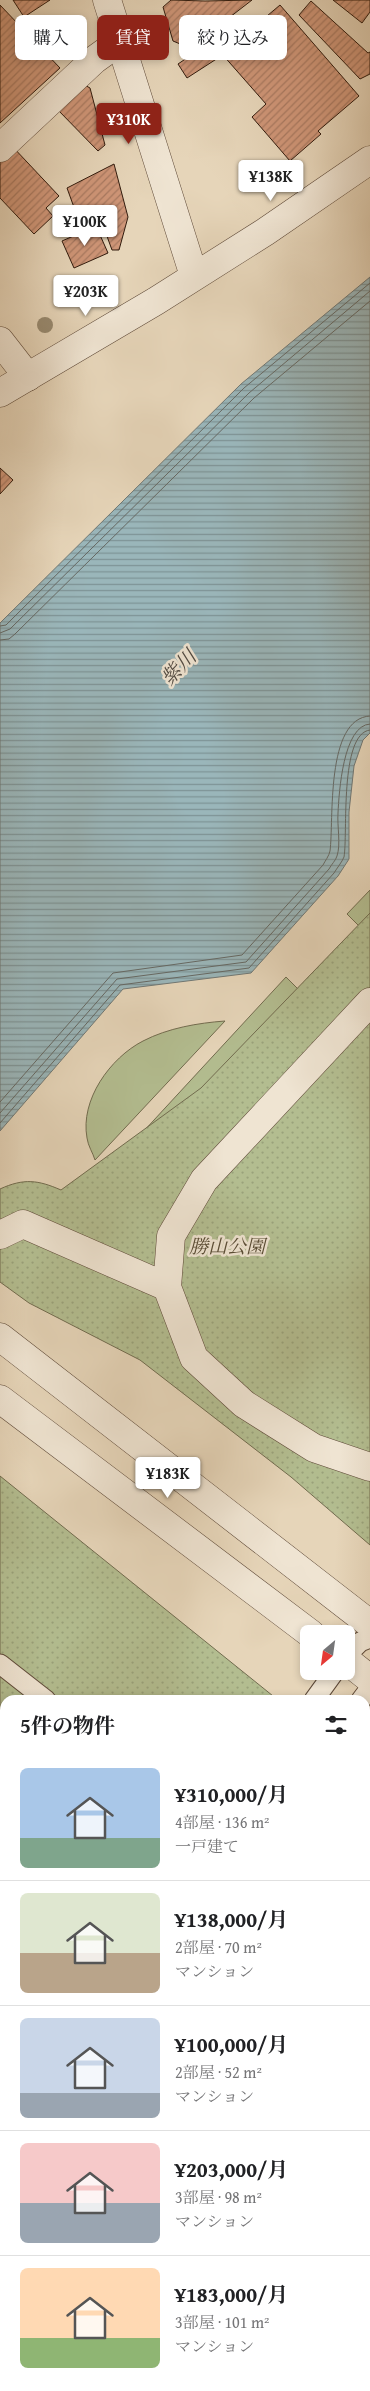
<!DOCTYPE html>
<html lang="ja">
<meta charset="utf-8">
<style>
:root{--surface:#fff;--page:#f6f6f6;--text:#202124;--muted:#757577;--line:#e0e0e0;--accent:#8f2418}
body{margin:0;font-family:"Gentium Book Plus","Noto Serif JP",serif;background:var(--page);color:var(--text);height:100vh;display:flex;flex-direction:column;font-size:19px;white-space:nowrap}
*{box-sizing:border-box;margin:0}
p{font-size:16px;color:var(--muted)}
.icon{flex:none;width:28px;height:28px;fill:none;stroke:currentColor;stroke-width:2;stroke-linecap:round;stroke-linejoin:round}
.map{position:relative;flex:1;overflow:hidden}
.panel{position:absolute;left:0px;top:1695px;width:370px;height:696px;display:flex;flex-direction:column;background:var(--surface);border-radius:15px 15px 0 0;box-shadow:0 2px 8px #0003}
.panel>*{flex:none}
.guide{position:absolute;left:15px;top:15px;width:340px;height:45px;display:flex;gap:10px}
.needle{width:32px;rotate:209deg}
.tools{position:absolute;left:300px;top:1625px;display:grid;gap:10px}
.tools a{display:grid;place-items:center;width:55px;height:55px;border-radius:8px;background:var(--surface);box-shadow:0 2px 8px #0003;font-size:25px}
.price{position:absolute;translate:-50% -42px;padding:0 11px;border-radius:5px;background:#fff;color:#222;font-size:16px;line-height:32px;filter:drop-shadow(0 1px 2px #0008)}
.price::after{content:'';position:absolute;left:50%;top:30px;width:15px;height:11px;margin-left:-8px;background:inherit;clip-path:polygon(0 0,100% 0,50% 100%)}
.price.on{background:var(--accent);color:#fff}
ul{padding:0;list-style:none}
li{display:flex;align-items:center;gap:15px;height:125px;padding:0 20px}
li+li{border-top:1px solid var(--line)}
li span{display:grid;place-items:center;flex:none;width:140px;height:100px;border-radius:8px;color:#555}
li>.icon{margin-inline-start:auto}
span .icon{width:60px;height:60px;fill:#fffc;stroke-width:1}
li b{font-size:21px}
h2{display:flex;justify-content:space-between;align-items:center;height:60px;padding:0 20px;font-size:21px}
.pill{padding:0 18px;border-radius:8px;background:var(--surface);box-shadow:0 2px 8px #0003;font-size:18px;line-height:45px}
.pill.on{background:var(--accent);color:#fff}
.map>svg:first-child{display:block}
.grass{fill:#b3bd90;stroke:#726c4f}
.park{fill:url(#park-dots);stroke:#726c4f}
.water{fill:url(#water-rules);stroke:#707875}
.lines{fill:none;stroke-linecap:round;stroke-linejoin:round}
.shore{stroke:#666964;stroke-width:1}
.building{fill:url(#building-hatch);stroke:#321c0e}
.service-casing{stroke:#5f4a39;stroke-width:21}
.pedestrian-casing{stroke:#5f4a39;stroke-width:29}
.minor-casing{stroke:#5f4a39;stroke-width:29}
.tertiary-casing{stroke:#5f4a39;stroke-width:29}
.service{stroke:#efe4d2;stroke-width:19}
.pedestrian{stroke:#efe4d2;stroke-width:28}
.minor{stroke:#efe4d2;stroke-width:28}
.tertiary{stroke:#efe4d2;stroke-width:28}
.tree{fill:#988a70}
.labels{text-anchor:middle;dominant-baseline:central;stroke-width:5;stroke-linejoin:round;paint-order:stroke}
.park-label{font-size:19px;font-style:italic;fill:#594c35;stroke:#efe4d2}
.water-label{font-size:20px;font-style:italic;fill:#514a42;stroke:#efe4d2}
</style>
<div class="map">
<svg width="370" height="2391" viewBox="0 0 370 2391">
<defs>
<pattern id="park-dots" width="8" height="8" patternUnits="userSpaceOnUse" patternTransform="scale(1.25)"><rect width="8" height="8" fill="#b3bd90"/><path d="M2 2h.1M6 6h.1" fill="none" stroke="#9aa27b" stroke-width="1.8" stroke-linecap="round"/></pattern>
<pattern id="water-rules" width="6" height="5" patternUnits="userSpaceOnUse" patternTransform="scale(1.25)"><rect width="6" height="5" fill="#9ab6ba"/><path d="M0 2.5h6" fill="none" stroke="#7e9396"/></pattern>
<pattern id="building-hatch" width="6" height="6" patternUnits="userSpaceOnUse" patternTransform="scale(1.25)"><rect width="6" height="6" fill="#cf9678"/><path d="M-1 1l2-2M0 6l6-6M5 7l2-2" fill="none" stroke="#a97a61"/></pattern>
</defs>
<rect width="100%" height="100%" fill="#e6d5b9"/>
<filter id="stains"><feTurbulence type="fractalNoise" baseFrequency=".004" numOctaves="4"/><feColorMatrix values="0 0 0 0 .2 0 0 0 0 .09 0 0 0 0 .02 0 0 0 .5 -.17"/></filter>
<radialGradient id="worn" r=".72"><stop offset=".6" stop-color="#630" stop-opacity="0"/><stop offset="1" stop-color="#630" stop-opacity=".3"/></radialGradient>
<path class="grass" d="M370 890V937L347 914Z
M286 977 321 1012 130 1146Z
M225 1021 95 1160C93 1153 88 1146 87 1138 80 1100 110 1058 143 1041 168 1028 198 1023 225 1021Z"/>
<path class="park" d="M370 913V1545L291 1477 140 1360 29 1303 0 1282V1189C24 1178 38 1180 61 1190L201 1088Z
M0 1476 278 1700H5V2386H365V1769L370 1773V2391H0Z"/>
<path class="water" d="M370 277V733L363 740 354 766 349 812V859L338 876 251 973 123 989 0 1131V623L241 384Z"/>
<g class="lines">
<path class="shore" d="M0 626 6 625 244 388 370 283
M0 633 10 629 249 393 370 291
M0 640 9 639 15 634 254 398 370 301
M0 1102 113 973 242 955 323 865C325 861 329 856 330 851 334 821 325 718 370 716
M0 1113 117 979 246 962 329 869C331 865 336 860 337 856 341 844 337 826 338 813 339 793 343 725 370 724
M0 1123 120 985 249 968 334 873C337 868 342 862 344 857 348 835 339 733 370 730"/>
</g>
<path class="building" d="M13 0H50L24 17Z
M171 0 205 1 252 0 190 48 173 41 163 7Z
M333 0H370V12L362 23Z
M311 1 368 53 370 52V74L360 79 299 15Z
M0 5 60 68 0 123Z
M280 5 359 96 318 131 321 134 290 161 252 117 266 104 222 54Z
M209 43 218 58 187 78 178 64Z
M83 84 90 88 105 145 98 151 57 109Z
M11 145 59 196 46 208 53 216 34 234 0 198V156Z
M114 164 128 217 119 250H112L100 217 80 224 67 188Z
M96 226 108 253 74 268 62 241Z
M0 468 13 480 0 494Z
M5 1833V2068L0 2064V1839Z
M370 1948V2221L365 2227V1954Z
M0 2266 5 2270V2293L0 2289Z
M370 2368V2391H298L313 2386H365V2370Z"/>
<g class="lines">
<defs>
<path id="service" d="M346 1656 360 1642 370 1638
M0 1664 46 1700
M314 1700 335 1671
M361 1700 370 1688"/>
<path id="pedestrian" d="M370 1002 204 1180 171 1236 167 1287 194 1358 244 1404 314 1448 370 1467
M0 1235 23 1224 167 1287
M0 2234 5 2238
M365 2325 370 2323
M136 2391 142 2386"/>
<path id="minor" d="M0 148 94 60 119 42
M0 341 28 377"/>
<path id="tertiary" d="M107 0 194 276
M0 393 156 301 265 232 370 160
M0 1337 370 1624
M0 1399 311 1634
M346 1660 370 1679"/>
</defs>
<use href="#service" class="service-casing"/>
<use href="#pedestrian" class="pedestrian-casing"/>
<use href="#minor" class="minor-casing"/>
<use href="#tertiary" class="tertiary-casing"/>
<use href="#service" class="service"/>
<use href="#pedestrian" class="pedestrian"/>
<use href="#minor" class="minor"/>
<use href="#tertiary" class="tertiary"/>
</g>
<circle class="tree" cx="45" cy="325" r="8"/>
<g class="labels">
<g class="park-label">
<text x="227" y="1246">勝山公園</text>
</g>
<g class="water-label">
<text transform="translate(178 667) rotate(-46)">紫川</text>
</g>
</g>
<rect width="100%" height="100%" filter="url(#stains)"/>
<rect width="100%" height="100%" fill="url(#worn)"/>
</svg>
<div class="tools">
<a><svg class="needle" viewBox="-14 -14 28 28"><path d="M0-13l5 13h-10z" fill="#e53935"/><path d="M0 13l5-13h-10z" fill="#757577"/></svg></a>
</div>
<b class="price on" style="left:129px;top:145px">¥310K</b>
<b class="price" style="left:271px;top:202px">¥138K</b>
<b class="price" style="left:85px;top:247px">¥100K</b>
<b class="price" style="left:86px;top:317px">¥203K</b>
<b class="price" style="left:168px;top:1499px">¥183K</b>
<div class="guide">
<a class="pill">購入</a>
<a class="pill on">賃貸</a>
<a class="pill">絞り込み</a>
</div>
<section class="panel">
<h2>5件の物件<svg class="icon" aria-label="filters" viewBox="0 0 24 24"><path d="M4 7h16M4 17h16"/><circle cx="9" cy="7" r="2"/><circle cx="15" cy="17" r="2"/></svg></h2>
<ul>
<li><span style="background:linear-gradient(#a9c7e8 70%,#7fa58c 0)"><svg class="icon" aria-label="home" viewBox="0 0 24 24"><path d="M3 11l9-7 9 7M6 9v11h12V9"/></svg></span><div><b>¥310,000/月</b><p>4部屋 · 136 m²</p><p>一戸建て</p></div></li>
<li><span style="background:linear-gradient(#dfe7d0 60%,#b9a48a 0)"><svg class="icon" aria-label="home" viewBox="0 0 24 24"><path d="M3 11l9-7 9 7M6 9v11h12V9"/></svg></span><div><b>¥138,000/月</b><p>2部屋 · 70 m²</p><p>マンション</p></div></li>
<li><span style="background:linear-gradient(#c9d6e8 75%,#9aa5b1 0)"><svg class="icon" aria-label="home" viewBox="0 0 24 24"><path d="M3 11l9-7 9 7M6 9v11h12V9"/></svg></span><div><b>¥100,000/月</b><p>2部屋 · 52 m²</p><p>マンション</p></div></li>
<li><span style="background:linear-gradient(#f6c9c9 60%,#9aa5b1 0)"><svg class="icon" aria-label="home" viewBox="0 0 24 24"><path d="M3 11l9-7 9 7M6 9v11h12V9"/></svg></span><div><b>¥203,000/月</b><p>3部屋 · 98 m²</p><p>マンション</p></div></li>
<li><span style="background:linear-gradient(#ffd9b3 70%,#8fb573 0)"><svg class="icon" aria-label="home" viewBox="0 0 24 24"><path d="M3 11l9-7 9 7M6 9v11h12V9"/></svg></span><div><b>¥183,000/月</b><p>3部屋 · 101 m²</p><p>マンション</p></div></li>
</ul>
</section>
</div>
